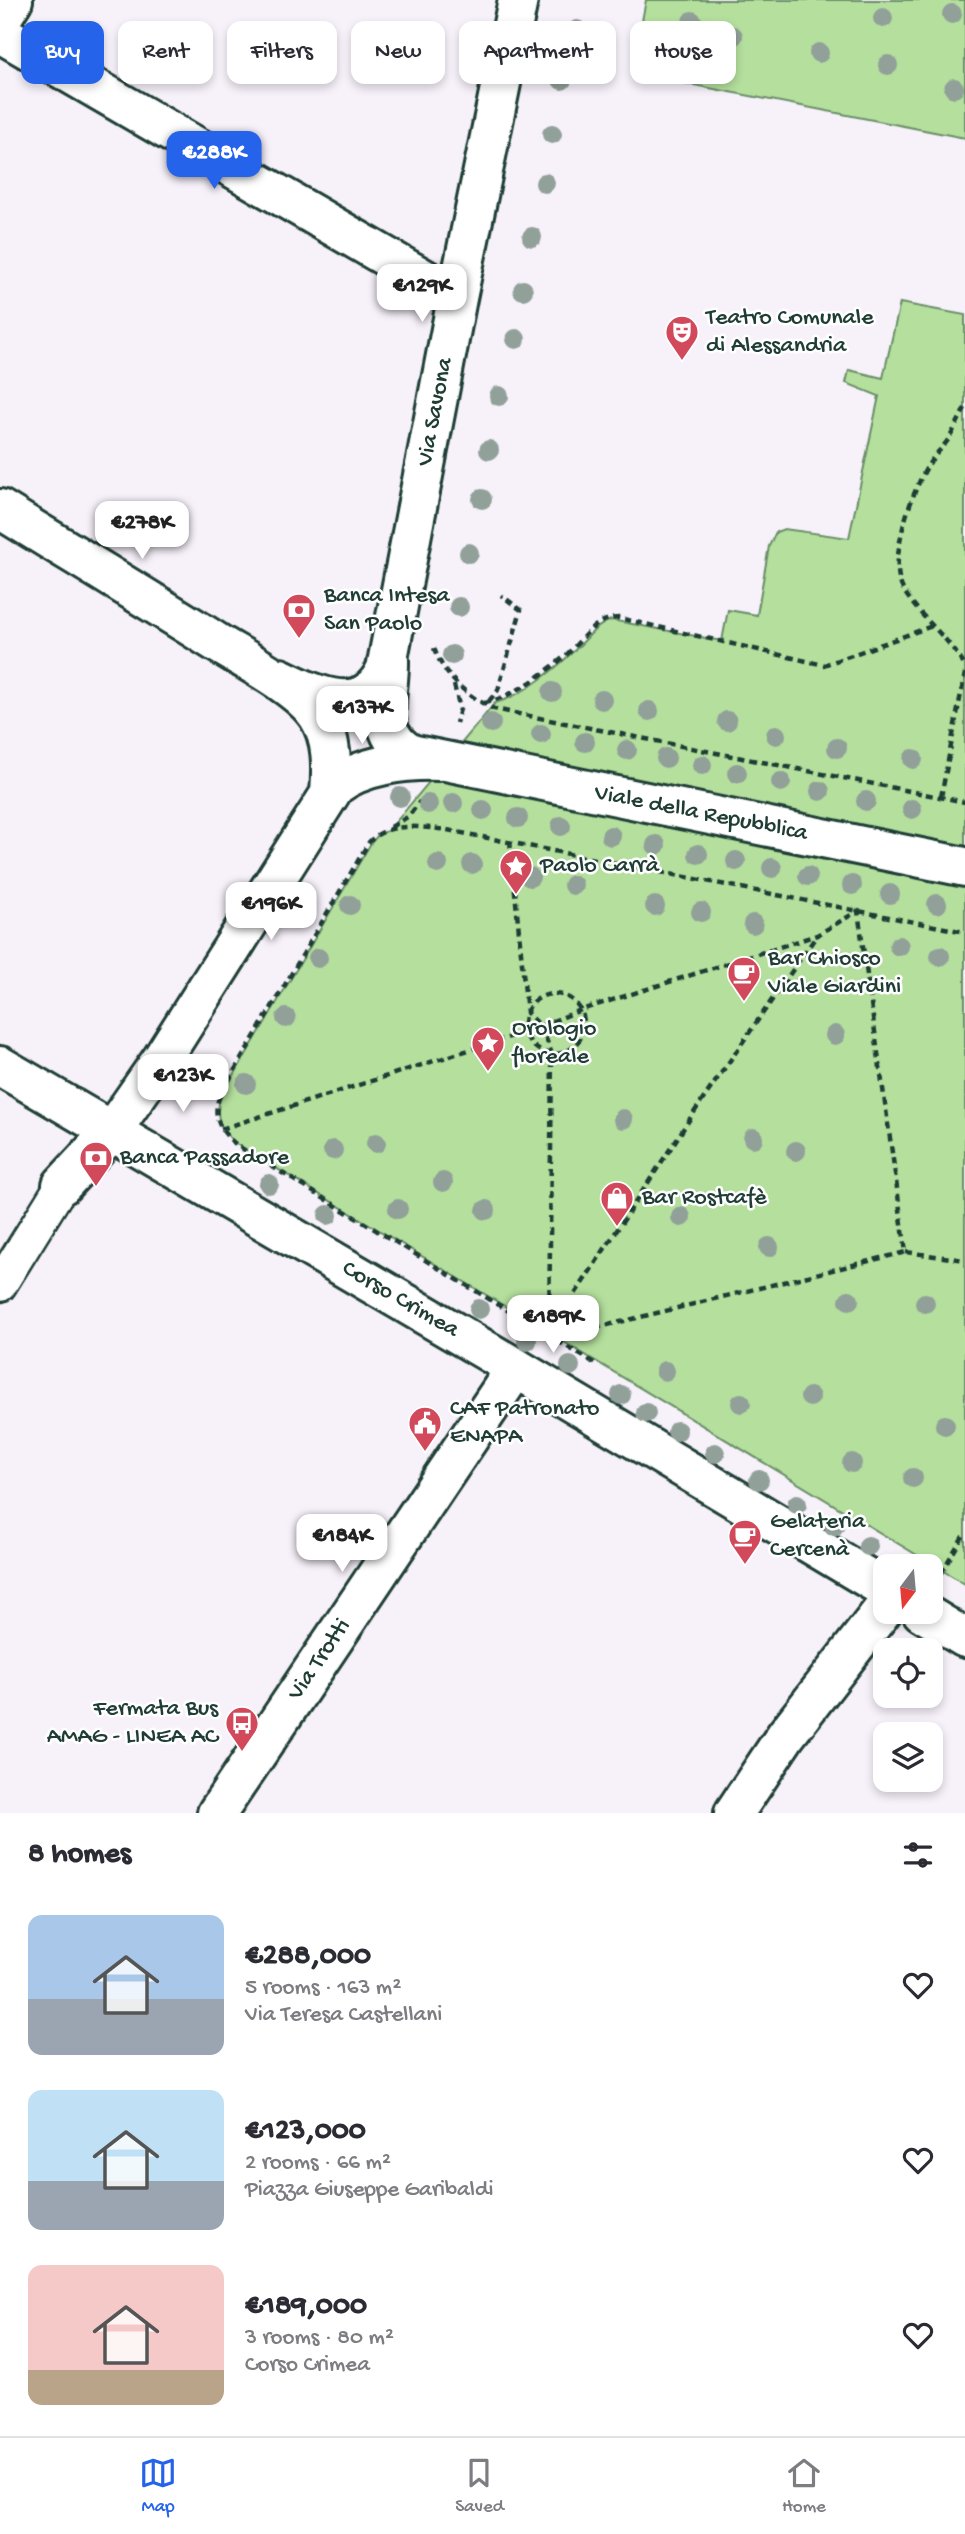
<!DOCTYPE html>
<meta charset="utf-8">
<style>
:root{--surface:#fff;--page:#f2f2f3;--text:#2b2b33;--muted:#7c7c81;--line:#e1e1e2;--accent:#2563eb}
body{margin:0;font-family:"Gochi Hand",sans-serif;background:var(--page);color:var(--text);height:100vh;display:flex;flex-direction:column;font-size:26px;white-space:nowrap}
*{box-sizing:border-box;margin:0}
p{font-size:23px;color:var(--muted)}
.icon{flex:none;width:38px;height:38px;fill:none;stroke:currentColor;stroke-width:2;stroke-linecap:round;stroke-linejoin:round}
.map{position:relative;height:1813px;overflow:hidden}
.side{display:flex;flex-direction:column;background:var(--surface);flex:1}
.side>*{flex:none}
.hud{position:absolute;left:21px;top:21px;width:924px;height:63px;display:flex;gap:14px}
.needle{width:46px;rotate:196deg}
.controls{position:absolute;left:873px;top:1554px;display:grid;gap:14px}
.controls a{display:grid;place-items:center;width:70px;height:70px;border-radius:14px;background:var(--surface);box-shadow:0 4px 10px #0003;font-size:35px}
.price{position:absolute;translate:-50% -60px;padding:0 16px;border-radius:14px;background:#fff;color:#222;font-size:23px;line-height:46px;filter:drop-shadow(0 2px 4px #0008)}
.price::after{content:'';position:absolute;left:50%;top:42px;width:21px;height:16px;margin-left:-10px;background:inherit;clip-path:polygon(0 0,100% 0,50% 100%)}
.price.selected{background:var(--accent);color:#fff}
ul{padding:0;list-style:none}
li{display:flex;align-items:center;gap:21px;height:175px;padding:0 28px}
li span{display:grid;place-items:center;flex:none;width:196px;height:140px;border-radius:14px;color:#555}
li>.icon{margin-inline-start:auto}
span .icon{width:84px;height:84px;fill:#fffc;stroke-width:1}
li b{font-size:30px}
h2{display:flex;justify-content:space-between;align-items:center;height:84px;padding:0 28px;font-size:30px}
.tag{padding:0 24px;border-radius:14px;background:var(--surface);box-shadow:0 4px 10px #0003;font-size:24px;line-height:63px}
.tag.selected{background:var(--accent);color:#fff}
.dock{display:flex;justify-content:space-around;align-items:center;height:98px;border-top:2px solid var(--line);background:var(--surface);font-size:19px;color:var(--muted)}
.dock a{display:grid;justify-items:center;gap:4px}
.dock .selected{color:var(--accent)}
.map>svg:first-child{display:block}
.green{fill:#b4df9d;stroke:#6a8e68;stroke-width:2}
.lines{fill:none;stroke-linecap:round;stroke-linejoin:round}
.pedestrian-casing{stroke:#1f3d34;stroke-width:37}
.minor-casing{stroke:#1f3d34;stroke-width:44}
.tertiary-casing{stroke:#1f3d34;stroke-width:44}
.path{stroke:#1f3d34;stroke-width:4.5;stroke-dasharray:7 5;stroke-linecap:butt}
.pedestrian{stroke:#fff;stroke-width:32}
.minor{stroke:#fff;stroke-width:38}
.tertiary{stroke:#fff;stroke-width:38}
.tree{fill:#91a099}
.labels{text-anchor:middle;dominant-baseline:central;stroke-width:5;stroke-linejoin:round;paint-order:stroke}
.poi-label{font-size:24px;fill:#1f3d34;stroke:#fff;text-anchor:start}
.street-label{font-size:24px;fill:#1f3d34;stroke:#fff}
</style>
<div class="map">
<svg width="965" height="1813" viewBox="0 0 965 1813">
<rect width="100%" height="100%" fill="#f7f1fa"/>
<filter id="ink" filterUnits="userSpaceOnUse"><feTurbulence type="fractalNoise" baseFrequency=".0143" numOctaves="2"/><feDisplacementMap in="SourceGraphic" scale="14" xChannelSelector="R" yChannelSelector="G"/><feConvolveMatrix kernelMatrix="1 2 1 2 8 2 1 2 1" color-interpolation-filters="sRGB"/></filter>
<g filter="url(#ink)">
<path class="green" d="M646 0H965V138L632 73Z
M900 303 965 315V1584L236 1144C222 1131 213 1117 221 1097L371 843 378 835 389 830 495 703C524 696 560 665 581 644 591 634 597 625 611 620L722 641 728 610 757 615 769 546 776 532 784 529 849 538 879 396 846 383 849 370 883 378Z"/>
<g class="lines">
<defs>
<path id="pedestrian" d="M0 1285 62 1185"/>
<path id="minor" d="M0 21 13 0
M0 33 457 298
M389 660C390 696 372 733 411 754L965 867
M280 678C317 696 363 719 386 669L457 298 518 0
M217 1813 516 1368
M734 1813 786 1735 886 1606"/>
<path id="tertiary" d="M0 509C73 554 146 598 219 644 247 661 301 689 318 716 333 739 332 768 330 794
M0 1066 516 1368 886 1589
M62 1185 111 1132 162 1059 335 786C362 765 405 760 438 761
M922 1612 965 1638"/>
</defs>
<use href="#pedestrian" class="pedestrian-casing"/>
<use href="#minor" class="minor-casing"/>
<use href="#tertiary" class="tertiary-casing"/>
<path class="path" d="M965 408C960 418 955 428 950 437 943 448 933 456 927 467 911 494 886 563 904 591 921 619 950 638 965 667
M434 648C444 677 467 696 494 709L965 802
M454 685 460 709 456 723
M489 701 498 690 521 610 501 595
M484 703C513 697 541 676 564 657 582 641 593 618 619 618L824 665 932 626
M941 797 965 673
M391 827 409 816 420 801
M510 841 527 1013 541 1026 552 1054 549 1334
M524 1024a30 30 0 1 1 60 0a30 30 0 1 1-60 0Z
M221 1129 525 1032 581 1010 817 935 858 911 906 1252 555 1338
M906 1252 965 1260
M549 1334 695 1111 817 935
M594 1363 238 1146C220 1132 211 1116 220 1095L369 842C388 821 421 827 447 830L965 932
M916 1558 930 1566
M941 1573 965 1533"/>
<use href="#pedestrian" class="pedestrian"/>
<use href="#minor" class="minor"/>
<use href="#tertiary" class="tertiary"/>
</g>
<g class="tree">
<circle cx="952" cy="14" r="10"/>
<circle cx="883" cy="18" r="10"/>
<circle cx="692" cy="21" r="10"/>
<circle cx="577" cy="30" r="10"/>
<circle cx="733" cy="36" r="10"/>
<circle cx="819" cy="53" r="10"/>
<circle cx="888" cy="65" r="10"/>
<circle cx="562" cy="80" r="10"/>
<circle cx="954" cy="88" r="10"/>
<circle cx="552" cy="134" r="10"/>
<circle cx="545" cy="183" r="10"/>
<circle cx="532" cy="237" r="10"/>
<circle cx="523" cy="290" r="10"/>
<circle cx="516" cy="339" r="10"/>
<circle cx="499" cy="396" r="10"/>
<circle cx="489" cy="450" r="10"/>
<circle cx="482" cy="499" r="10"/>
<circle cx="469" cy="553" r="10"/>
<circle cx="459" cy="607" r="10"/>
<circle cx="452" cy="655" r="10"/>
<circle cx="552" cy="692" r="10"/>
<circle cx="602" cy="700" r="10"/>
<circle cx="649" cy="711" r="10"/>
<circle cx="727" cy="721" r="10"/>
<circle cx="491" cy="723" r="10"/>
<circle cx="541" cy="734" r="10"/>
<circle cx="776" cy="735" r="10"/>
<circle cx="585" cy="742" r="10"/>
<circle cx="837" cy="748" r="10"/>
<circle cx="627" cy="750" r="10"/>
<circle cx="666" cy="758" r="10"/>
<circle cx="913" cy="759" r="10"/>
<circle cx="702" cy="765" r="10"/>
<circle cx="737" cy="773" r="10"/>
<circle cx="781" cy="782" r="10"/>
<circle cx="820" cy="791" r="10"/>
<circle cx="400" cy="797" r="10"/>
<circle cx="866" cy="801" r="10"/>
<circle cx="453" cy="803" r="10"/>
<circle cx="428" cy="804" r="10"/>
<circle cx="912" cy="809" r="10"/>
<circle cx="483" cy="810" r="10"/>
<circle cx="518" cy="818" r="10"/>
<circle cx="561" cy="826" r="10"/>
<circle cx="611" cy="836" r="10"/>
<circle cx="656" cy="845" r="10"/>
<circle cx="698" cy="854" r="10"/>
<circle cx="736" cy="861" r="10"/>
<circle cx="438" cy="864" r="10"/>
<circle cx="472" cy="864" r="10"/>
<circle cx="772" cy="868" r="10"/>
<circle cx="808" cy="876" r="10"/>
<circle cx="530" cy="877" r="10"/>
<circle cx="573" cy="885" r="10"/>
<circle cx="852" cy="885" r="10"/>
<circle cx="890" cy="894" r="10"/>
<circle cx="937" cy="904" r="10"/>
<circle cx="350" cy="905" r="10"/>
<circle cx="655" cy="906" r="10"/>
<circle cx="701" cy="912" r="10"/>
<circle cx="753" cy="924" r="10"/>
<circle cx="899" cy="946" r="10"/>
<circle cx="940" cy="956" r="10"/>
<circle cx="318" cy="958" r="10"/>
<circle cx="286" cy="1018" r="10"/>
<circle cx="835" cy="1035" r="10"/>
<circle cx="246" cy="1084" r="10"/>
<circle cx="623" cy="1119" r="10"/>
<circle cx="753" cy="1138" r="10"/>
<circle cx="376" cy="1143" r="10"/>
<circle cx="333" cy="1150" r="10"/>
<circle cx="796" cy="1151" r="10"/>
<circle cx="443" cy="1182" r="10"/>
<circle cx="269" cy="1184" r="10"/>
<circle cx="398" cy="1209" r="10"/>
<circle cx="486" cy="1210" r="10"/>
<circle cx="328" cy="1215" r="10"/>
<circle cx="681" cy="1217" r="10"/>
<circle cx="769" cy="1247" r="10"/>
<circle cx="849" cy="1300" r="10"/>
<circle cx="925" cy="1303" r="10"/>
<circle cx="479" cy="1309" r="10"/>
<circle cx="527" cy="1341" r="10"/>
<circle cx="570" cy="1366" r="10"/>
<circle cx="665" cy="1371" r="10"/>
<circle cx="621" cy="1395" r="10"/>
<circle cx="810" cy="1397" r="10"/>
<circle cx="741" cy="1403" r="10"/>
<circle cx="646" cy="1413" r="10"/>
<circle cx="945" cy="1425" r="10"/>
<circle cx="677" cy="1431" r="10"/>
<circle cx="715" cy="1453" r="10"/>
<circle cx="852" cy="1463" r="10"/>
<circle cx="913" cy="1478" r="10"/>
<circle cx="759" cy="1480" r="10"/>
<circle cx="797" cy="1504" r="10"/>
<circle cx="834" cy="1526" r="10"/>
<circle cx="868" cy="1546" r="10"/>
</g>
</g>
<defs>
<symbol id="theatre-pin" viewBox="-11 -11 22 30"><path d="M0 17L-7.5 6A9.5 9.5 0 1 1 7.5 6Z" fill="#d1495b" stroke="#fff"/><path d="M-5-5.5Q0-4 5-5.5V0Q5 5 0 6Q-5 5-5 0ZM-3.3-2.5H-1v1.5H-3.3ZM1-2.5H3.3v1.5H1ZM-2.8 1Q0 5.5 2.8 1Z" fill="#fff"/></symbol>
<symbol id="bank-pin" viewBox="-11 -11 22 30"><path d="M0 17L-7.5 6A9.5 9.5 0 1 1 7.5 6Z" fill="#d1495b" stroke="#fff"/><path d="M-6-4H6V4H-6ZM0-2.3a2.3 2.3 0 1 0 0 4.6a2.3 2.3 0 1 0 0-4.6Z" fill="#fff"/></symbol>
<symbol id="sight-pin" viewBox="-11 -11 22 30"><path d="M0 17L-7.5 6A9.5 9.5 0 1 1 7.5 6Z" fill="#d1495b" stroke="#fff"/><path d="M0-6L1.8-2.2L6-1.7L2.9 1.2L3.7 5.4L0 3.3L-3.7 5.4L-2.9 1.2L-6-1.7L-1.8-2.2Z" fill="#fff"/></symbol>
<symbol id="cafe-pin" viewBox="-11 -11 22 30"><path d="M0 17L-7.5 6A9.5 9.5 0 1 1 7.5 6Z" fill="#d1495b" stroke="#fff"/><path d="M-5.5-4.5H6V0H3Q3 3.5 0 3.5H-2.5Q-5.5 3.5-5.5 0ZM3-3.2v2h1.7v-2ZM-6 4.5H4V6H-6Z" fill="#fff"/></symbol>
<symbol id="shop-pin" viewBox="-11 -11 22 30"><path d="M0 17L-7.5 6A9.5 9.5 0 1 1 7.5 6Z" fill="#d1495b" stroke="#fff"/><path d="M-5-2.5h2.3a2.7 3.5 0 0 1 5.4 0H5L5.5 6h-11ZM-1.5-2.5h3a1.5 2.3 0 0 0-3 0Z" fill="#fff"/></symbol>
<symbol id="civic-pin" viewBox="-11 -11 22 30"><path d="M0 17L-7.5 6A9.5 9.5 0 1 1 7.5 6Z" fill="#d1495b" stroke="#fff"/><path d="M-.6-6.5H3V-4.5H.6V-3L4-1V1h2V6H-6V1h2V-1L-.6-3ZM-1.2 2.5V6h2.4V2.5Z" fill="#fff"/></symbol>
<symbol id="bus-pin" viewBox="-11 -11 22 30"><path d="M0 17L-7.5 6A9.5 9.5 0 1 1 7.5 6Z" fill="#d1495b" stroke="#fff"/><path d="M-5-6H5V4H4V6H2V4H-2V6H-4V4H-5ZM-3.5-4V0h7V-4ZM-3.5 1.2v1.5H-2V1.2ZM2 1.2v1.5H3.5V1.2Z" fill="#fff"/></symbol>
</defs>
<g fill-rule="evenodd">
<use href="#theatre-pin" x="663" y="313" width="38" height="52"/>
<use href="#bank-pin" x="280" y="591" width="38" height="52"/>
<use href="#sight-pin" x="497" y="847" width="38" height="52"/>
<use href="#cafe-pin" x="725" y="954" width="38" height="52"/>
<use href="#sight-pin" x="469" y="1024" width="38" height="52"/>
<use href="#bank-pin" x="77" y="1139" width="38" height="52"/>
<use href="#shop-pin" x="598" y="1179" width="38" height="52"/>
<use href="#civic-pin" x="406" y="1404" width="38" height="52"/>
<use href="#cafe-pin" x="726" y="1517" width="38" height="52"/>
<use href="#bus-pin" x="223" y="1704" width="38" height="52"/>
</g>
<g class="labels">
<g class="poi-label">
<text x="706" y="318">Teatro Comunale<tspan x="706" dy="28">di Alessandria</tspan></text>
<text x="324" y="596">Banca Intesa<tspan x="324" dy="28">San Paolo</tspan></text>
<text x="540" y="866">Paolo Carrà</text>
<text x="768" y="959">Bar Chiosco<tspan x="768" dy="28">Viale Giardini</tspan></text>
<text x="512" y="1029">Orologio<tspan x="512" dy="28">floreale</tspan></text>
<text x="120" y="1158">Banca Passadore</text>
<text x="642" y="1198">Bar Rostcafè</text>
<text x="450" y="1409">CAF Patronato<tspan x="450" dy="28">ENAPA</tspan></text>
<text x="770" y="1522">Gelateria<tspan x="770" dy="28">Cercenà</tspan></text>
<text x="218" y="1709" text-anchor="end">Fermata Bus<tspan x="218" dy="28">AMAG - LINEA AC</tspan></text>
</g>
<g class="street-label">
<text transform="translate(436 412) rotate(-79)">Via Savona</text>
<text transform="translate(701 814) rotate(11)">Viale della Repubblica</text>
<text transform="translate(400 1300) rotate(30)">Corso Crimea</text>
<text transform="translate(320 1660) rotate(-56)">Via Trotti</text>
</g>
</g>
</svg>
<div class="controls">
<a><svg class="needle" viewBox="-14 -14 28 28"><path d="M0-13l5 13h-10z" fill="#e53935"/><path d="M0 13l5-13h-10z" fill="#7c7c81"/></svg></a>
<a><svg class="icon" aria-label="locate" viewBox="0 0 24 24"><circle cx="12" cy="12" r="6"/><path d="M12 2v4M12 18v4M2 12h4M18 12h4"/></svg></a>
<a><svg class="icon" aria-label="layers" viewBox="0 0 24 24"><path d="M12 4l9 5-9 5-9-5zM3 14l9 5 9-5"/></svg></a>
</div>
<b class="price selected" style="left:214px;top:191px">€288K</b>
<b class="price" style="left:422px;top:324px">€129K</b>
<b class="price" style="left:142px;top:561px">€278K</b>
<b class="price" style="left:362px;top:746px">€137K</b>
<b class="price" style="left:271px;top:942px">€196K</b>
<b class="price" style="left:183px;top:1114px">€123K</b>
<b class="price" style="left:553px;top:1355px">€189K</b>
<b class="price" style="left:342px;top:1574px">€184K</b>
<div class="hud">
<a class="tag selected">Buy</a>
<a class="tag">Rent</a>
<a class="tag">Filters</a>
<a class="tag">New</a>
<a class="tag">Apartment</a>
<a class="tag">House</a>
</div>
</div>
<section class="side">
<h2>8 homes<svg class="icon" aria-label="filters" viewBox="0 0 24 24"><path d="M4 7h16M4 17h16"/><circle cx="9" cy="7" r="2"/><circle cx="15" cy="17" r="2"/></svg></h2>
<ul>
<li><span style="background:linear-gradient(#a9c7e8 60%,#9aa5b1 0)"><svg class="icon" aria-label="home" viewBox="0 0 24 24"><path d="M3 11l9-7 9 7M6 9v11h12V9"/></svg></span><div><b>€288,000</b><p>5 rooms · 163 m²</p><p>Via Teresa Castellani</p></div><svg class="icon" aria-label="heart" viewBox="0 0 24 24"><path d="M12 20l-8-8c-3-5 5-10 8-4 3-6 11-1 8 4z"/></svg></li>
<li><span style="background:linear-gradient(#bfe0f5 65%,#9aa5b1 0)"><svg class="icon" aria-label="home" viewBox="0 0 24 24"><path d="M3 11l9-7 9 7M6 9v11h12V9"/></svg></span><div><b>€123,000</b><p>2 rooms · 66 m²</p><p>Piazza Giuseppe Garibaldi</p></div><svg class="icon" aria-label="heart" viewBox="0 0 24 24"><path d="M12 20l-8-8c-3-5 5-10 8-4 3-6 11-1 8 4z"/></svg></li>
<li><span style="background:linear-gradient(#f6c9c9 75%,#b9a48a 0)"><svg class="icon" aria-label="home" viewBox="0 0 24 24"><path d="M3 11l9-7 9 7M6 9v11h12V9"/></svg></span><div><b>€189,000</b><p>3 rooms · 80 m²</p><p>Corso Crimea</p></div><svg class="icon" aria-label="heart" viewBox="0 0 24 24"><path d="M12 20l-8-8c-3-5 5-10 8-4 3-6 11-1 8 4z"/></svg></li>
</ul>
</section>
<nav class="dock">
<a class="selected"><svg class="icon" aria-label="map" viewBox="0 0 24 24"><path d="M3 6l6-2 6 2 6-2v14l-6 2-6-2-6 2zM9 4v14M15 6v14"/></svg>Map</a>
<a><svg class="icon" aria-label="saved" viewBox="0 0 24 24"><path d="M7 4h10v16l-5-4-5 4z"/></svg>Saved</a>
<a><svg class="icon" aria-label="home" viewBox="0 0 24 24"><path d="M3 11l9-7 9 7M6 9v11h12V9"/></svg>Home</a>
</nav>
